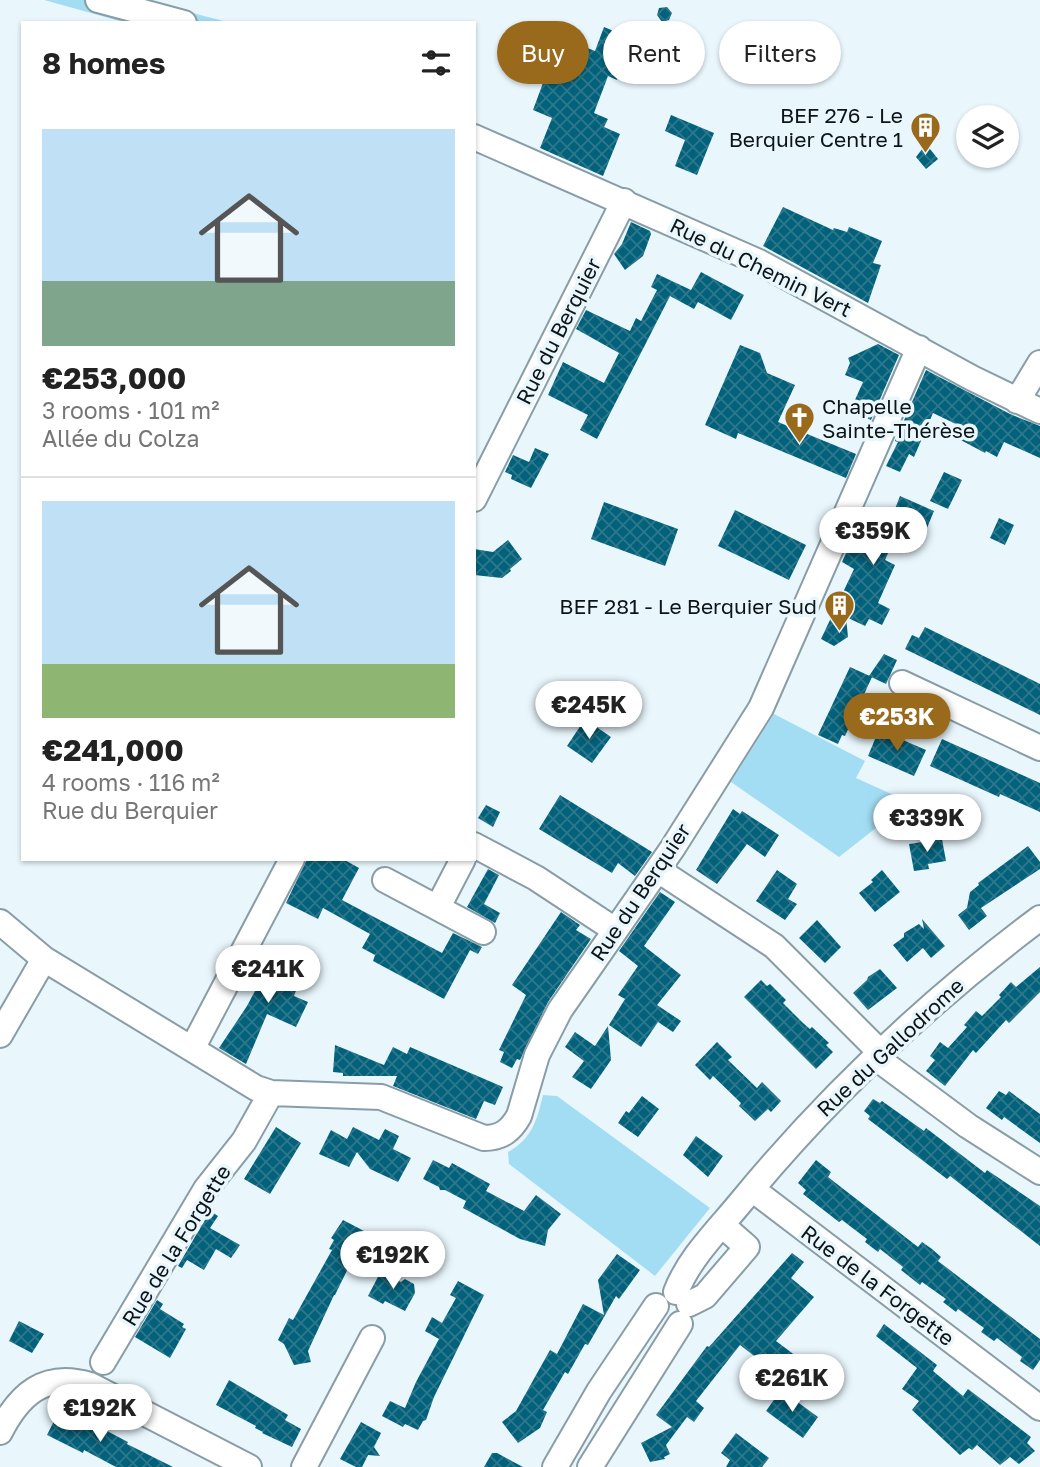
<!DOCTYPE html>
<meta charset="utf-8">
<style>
:root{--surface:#fff;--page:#f2f2f2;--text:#222;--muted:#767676;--line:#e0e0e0;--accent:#996a1b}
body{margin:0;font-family:"Golos Text",sans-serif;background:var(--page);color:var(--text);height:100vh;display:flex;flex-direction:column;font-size:26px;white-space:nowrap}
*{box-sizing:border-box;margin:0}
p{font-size:23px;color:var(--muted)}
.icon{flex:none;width:38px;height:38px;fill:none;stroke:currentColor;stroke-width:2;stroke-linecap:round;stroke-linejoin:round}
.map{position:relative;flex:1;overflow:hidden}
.details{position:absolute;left:21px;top:21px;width:455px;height:840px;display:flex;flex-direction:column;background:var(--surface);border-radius:0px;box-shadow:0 2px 5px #0004}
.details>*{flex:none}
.hud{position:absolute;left:497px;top:21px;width:438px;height:63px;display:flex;gap:14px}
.controls{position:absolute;left:956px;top:105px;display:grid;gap:14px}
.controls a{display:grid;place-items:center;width:63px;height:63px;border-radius:50%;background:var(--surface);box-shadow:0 2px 5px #0004;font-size:35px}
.price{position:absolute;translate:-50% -60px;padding:0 16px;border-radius:24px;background:#fff;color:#222;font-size:23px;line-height:46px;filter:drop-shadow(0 2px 4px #0008)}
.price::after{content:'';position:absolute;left:50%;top:42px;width:21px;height:16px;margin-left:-10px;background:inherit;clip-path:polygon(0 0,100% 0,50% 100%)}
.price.selected{background:var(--accent);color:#fff}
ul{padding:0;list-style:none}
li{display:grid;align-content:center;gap:14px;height:371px;padding:0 21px}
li+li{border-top:2px solid var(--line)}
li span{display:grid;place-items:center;height:217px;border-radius:0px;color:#555}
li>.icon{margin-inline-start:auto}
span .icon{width:126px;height:126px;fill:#fffc;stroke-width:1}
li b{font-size:30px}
h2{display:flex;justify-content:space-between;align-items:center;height:84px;padding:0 21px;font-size:30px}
.pill{padding:0 24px;border-radius:32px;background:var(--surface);box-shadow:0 2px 5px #0004;font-size:24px;line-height:63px}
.pill.selected{background:var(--accent);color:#fff}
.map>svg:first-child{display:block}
.green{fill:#a3ddf4}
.building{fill:url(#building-cross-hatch)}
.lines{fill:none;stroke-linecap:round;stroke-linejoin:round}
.minor-casing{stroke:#889da6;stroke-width:28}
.minor{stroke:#fff;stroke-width:24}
.labels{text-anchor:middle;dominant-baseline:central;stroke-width:7;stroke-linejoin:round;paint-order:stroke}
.poi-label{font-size:21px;fill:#0c1417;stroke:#e9f7fd;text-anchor:end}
.street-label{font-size:21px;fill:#0c1417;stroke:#e9f7fd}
</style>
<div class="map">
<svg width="1040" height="1467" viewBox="0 0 1040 1467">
<defs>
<pattern id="building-cross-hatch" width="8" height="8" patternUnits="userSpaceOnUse" patternTransform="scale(1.75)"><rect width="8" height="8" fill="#02617b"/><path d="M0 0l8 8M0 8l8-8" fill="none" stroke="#2f778a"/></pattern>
</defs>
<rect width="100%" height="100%" fill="#e9f7fd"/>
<path class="green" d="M44 0H143L231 23H127Z
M774 714 865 761 856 778 909 802 839 857 731 782Z
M543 1095 557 1096 710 1208 655 1276 509 1164 508 1152C532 1139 537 1120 543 1095Z"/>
<path class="building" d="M667 7 672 13 669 20 662 22 657 15 659 8Z
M604 27 633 39 617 80 608 76 594 113 608 119 604 127 620 134 603 176 540 148 552 118 533 110 560 37 595 51Z
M671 115 714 133 697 175 675 166 685 140 665 131Z
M926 144 938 159 926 169 916 157Z
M783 207 833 230 834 228 847 232 849 227 882 241 873 263 881 265 868 303 763 246Z
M631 222 650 231 651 234 643 256 625 270 614 254 622 244Z
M701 272 744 295 731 320 698 302 694 309 670 296 597 439 580 430 588 415 548 395 563 362 604 383 619 353 576 329 586 310 630 331 636 318 641 321 657 290 651 287 657 274 691 290Z
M878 344 899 355 871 420 850 411 863 382 845 375 850 363 848 358Z
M740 345 760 353 767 373 795 385 778 422 856 454 846 478 738 433 736 439 705 425Z
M926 370 1010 414 1040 426V458L1004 442 997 457 986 451 985 453 957 438 962 427 933 413 914 457 909 454 900 472 886 466 898 442 895 441Z
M535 448 549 454 531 488 511 479 512 475 505 472 513 455 529 462Z
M944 472 962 480 948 509 930 501Z
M900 496 934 511 922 540 899 529 885 560 895 565 878 603 890 609 882 625 869 619 865 626 846 617 848 637 834 646 821 639 854 569 842 562 864 513 889 524Z
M604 502 678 529 665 566 591 539Z
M735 510 806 545 789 580 718 546Z
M999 518 1014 525 1005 545 990 538Z
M508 540 522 559 510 569 511 571 502 578 474 575V549L493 552Z
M925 627 1040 684V715L905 649 912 635 919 638Z
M884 654 897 660 886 684 869 676Z
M850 667 872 677 845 736 842 735 838 744 818 735Z
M585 719 611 737 592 763 567 746Z
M878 732 888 736 889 734 926 750 914 776 868 756Z
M942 739 1040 783V812L1000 794 999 797 930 766Z
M560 795 652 852 635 876 618 863 612 873 539 829Z
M486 805 500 812 493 827 478 818Z
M733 809 740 814 742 811 779 835 765 857 747 844 717 884 696 870Z
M942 839 946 861 928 864 929 869 914 871 909 844Z
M1028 846 1040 862V869L981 908 987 916 969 930 958 915 967 908 970 892 979 885 978 883Z
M307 859H343L359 868 342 900 442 953 453 933 482 947 478 954 470 950 444 999 373 961 375 955 362 948 370 934 323 908 318 919 286 903Z
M488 869 499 875 484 904 500 913 495 923 467 907Z
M777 870 797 884 788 899 797 904 785 920 756 901Z
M882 870 900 892 875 912 859 893 873 882 871 880Z
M660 892 675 902 644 946 681 975 657 1005 681 1021 673 1032 658 1022 641 1047 609 1025 625 999 618 995 638 966 619 951Z
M561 912 580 925 576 930 591 939 548 1002 520 1060 517 1059 512 1068 500 1062 504 1052 499 1050 526 995 512 985Z
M922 919 945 946 931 958 923 948 907 962 893 945 904 937V933L919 924 924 929Z
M817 920 841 947 825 963 799 938Z
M291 949 304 955 300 965 303 966 293 986 297 988 294 996 308 1002 296 1027 267 1014 246 1064 219 1048 247 1006 275 953 287 959Z
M1040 967V992L1009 1023 1006 1020 976 1053 973 1050 945 1086 926 1071 935 1060 930 1056 940 1042 948 1048 967 1027 964 1025 976 1011 982 1016 1001 997 999 995 1011 982 1016 987Z
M880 969 897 988 868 1010 853 993 867 980 868 977Z
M761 980 767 986 770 984 786 1000 783 1003 803 1023 810 1029 812 1027 829 1043 826 1045 833 1052 816 1069 744 997Z
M608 1026 611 1060 591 1089 572 1077 584 1061 565 1047 575 1032 595 1046Z
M717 1042 732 1057 728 1060 757 1088 762 1082 781 1101 771 1112 768 1109 755 1121 739 1106 741 1103 713 1076 710 1080 695 1065Z
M335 1045 384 1065 393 1047 407 1054 410 1047 503 1087 495 1105 484 1101 476 1119 393 1086 397 1076H343V1073L333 1072Z
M999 1091 1006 1095 1009 1091 1040 1114V1143L1004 1117 1002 1120 986 1108Z
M642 1096 659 1109 638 1137 618 1123 626 1111 629 1113Z
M873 1099 880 1103 882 1101 924 1131 926 1128 985 1173 987 1170 1040 1206V1246L950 1176 947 1179 868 1119 870 1116 864 1111Z
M276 1127 301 1143 270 1194 244 1179Z
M353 1127 379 1140 385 1129 399 1136 393 1149 411 1158 398 1182 370 1169 357 1152 349 1167 319 1154 331 1130 347 1139Z
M696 1136 723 1156 708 1177 683 1155Z
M433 1160 449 1168 452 1163 490 1184 486 1191 524 1211 536 1195 561 1214 548 1230 545 1246 520 1239 463 1208 466 1201 445 1190H440L439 1187 423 1179Z
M816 1160 831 1172 828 1177 918 1247 922 1242 932 1249 941 1257 938 1261 1040 1339V1360L1033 1370 1020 1361 1022 1357 997 1338 994 1341 981 1332 984 1328 958 1309 956 1312 943 1302 946 1299 922 1282 920 1285 901 1270 903 1267 880 1249 878 1252 865 1242 867 1239 842 1220 839 1222 803 1194 806 1190 798 1183Z
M210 1211 218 1216 210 1228 240 1245 231 1258 216 1249 204 1270 187 1260 182 1268 178 1266Z
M343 1220 366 1232 335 1295H334L308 1351 311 1362 294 1365 284 1344 278 1340 289 1318 293 1320 332 1250 329 1249 334 1240 331 1238Z
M792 1253 804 1262 791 1278 814 1297 776 1341 796 1356 784 1372 769 1361 766 1365 740 1345 696 1401 704 1408 694 1422 687 1417 666 1445 670 1454 664 1457 665 1459 650 1462 641 1443 672 1427 656 1415 707 1346 709 1347Z
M617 1254 640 1270 619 1299 616 1296 588 1345 585 1344 568 1374 565 1372 543 1410 547 1412 540 1428 518 1443 502 1422 516 1411 550 1350 557 1354 583 1304 604 1315 598 1280Z
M381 1271 401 1282 405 1279 414 1284 415 1293 405 1311 385 1301 383 1304 368 1296Z
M458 1281 484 1295 434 1397 426 1420 423 1421 418 1430 405 1424 403 1427 382 1416 390 1401 405 1408 416 1382 439 1339 425 1331 432 1317 442 1323 456 1298 450 1295Z
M157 1300 163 1304 160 1309 184 1324 182 1327 186 1329 170 1358 135 1337Z
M19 1321 44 1334 32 1353 9 1341Z
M884 1324 937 1365 933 1371 963 1396 968 1389 1031 1437 1027 1443 1035 1451 1019 1464 1010 1457 1000 1465 977 1445 972 1450 969 1448 960 1455 912 1410 919 1401 902 1389 917 1368 876 1336Z
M229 1380 288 1415 285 1420 301 1429 292 1447 262 1433 263 1432 255 1428 256 1426 216 1405Z
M781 1390 818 1417 803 1438 766 1411Z
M58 1413 64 1416 65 1413 106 1434 107 1431 128 1442 127 1444 173 1467H116L84 1450 83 1453 47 1435Z
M361 1422 381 1433 374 1447 380 1456 368 1455 362 1467H356L340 1459Z
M736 1433 769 1458 762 1467H726L730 1460 721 1453Z
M492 1453H497L523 1467H484Z"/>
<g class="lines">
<defs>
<path id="minor" d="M98 0 184 23
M474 137 759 262 972 378 1040 411
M1017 401 1040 363
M474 499 624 201
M902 683 1040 748
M474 845 536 878 615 930
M658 870 774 946 880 1052
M385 880 483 932
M438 907 463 859
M0 922 44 959 256 1088 271 1093 381 1097 484 1138C502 1138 511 1130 519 1116L537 1055 560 1010 672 849 761 708 919 348
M0 1035 44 959
M192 1049 292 859
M875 1057 968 1126 1040 1172
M752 1189 1040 1408
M676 1292C689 1258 718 1230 741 1202 829 1095 929 1001 1040 918
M689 1304 705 1296 747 1247 722 1225
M103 1362 206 1189 244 1141 271 1093
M0 1432C19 1395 44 1371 90 1385L249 1467
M304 1467 372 1338
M555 1467 599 1391 656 1306
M590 1467 680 1324"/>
</defs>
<use href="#minor" class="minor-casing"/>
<use href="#minor" class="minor"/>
</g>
<defs>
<symbol id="building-pin" viewBox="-11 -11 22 30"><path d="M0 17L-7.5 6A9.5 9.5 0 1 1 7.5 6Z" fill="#996a1b" stroke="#e9f7fd"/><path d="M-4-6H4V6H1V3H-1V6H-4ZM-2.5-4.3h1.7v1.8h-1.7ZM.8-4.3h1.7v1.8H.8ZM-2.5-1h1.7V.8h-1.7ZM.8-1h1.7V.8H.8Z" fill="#fff"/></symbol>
<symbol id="church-pin" viewBox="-11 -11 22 30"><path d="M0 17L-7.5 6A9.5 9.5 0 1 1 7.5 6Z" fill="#996a1b" stroke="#e9f7fd"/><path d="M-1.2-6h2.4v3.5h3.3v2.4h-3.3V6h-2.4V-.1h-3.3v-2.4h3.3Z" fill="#fff"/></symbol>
</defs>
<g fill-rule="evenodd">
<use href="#building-pin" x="908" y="110" width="35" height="47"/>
<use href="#church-pin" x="782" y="400" width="35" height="47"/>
<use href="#building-pin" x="822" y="588" width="35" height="47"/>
</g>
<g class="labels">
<g class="poi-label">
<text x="903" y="115">BEF 276 - Le<tspan x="903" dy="24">Berquier Centre 1</tspan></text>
<text x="822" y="406" text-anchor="start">Chapelle<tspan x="822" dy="24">Sainte-Thérèse</tspan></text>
<text x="817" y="606">BEF 281 - Le Berquier Sud</text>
</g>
<g class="street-label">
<text transform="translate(761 267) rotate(26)">Rue du Chemin Vert</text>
<text transform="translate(558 331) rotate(-63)">Rue du Berquier</text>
<text transform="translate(640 892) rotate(-56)">Rue du Berquier</text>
<text transform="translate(890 1047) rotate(-43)">Rue du Gallodrome</text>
<text transform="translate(176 1245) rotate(-58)">Rue de la Forgette</text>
<text transform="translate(878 1285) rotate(37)">Rue de la Forgette</text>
</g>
</g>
</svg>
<div class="controls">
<a><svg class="icon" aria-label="layers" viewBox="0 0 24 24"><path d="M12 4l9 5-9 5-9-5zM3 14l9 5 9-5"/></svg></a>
</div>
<b class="price" style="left:873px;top:567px">€359K</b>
<b class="price" style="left:589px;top:741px">€245K</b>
<b class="price selected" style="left:897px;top:753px">€253K</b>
<b class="price" style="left:927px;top:854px">€339K</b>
<b class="price" style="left:268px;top:1005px">€241K</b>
<b class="price" style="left:393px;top:1291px">€192K</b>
<b class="price" style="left:792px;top:1414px">€261K</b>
<b class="price" style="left:100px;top:1444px">€192K</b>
<div class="hud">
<a class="pill selected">Buy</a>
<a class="pill">Rent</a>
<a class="pill">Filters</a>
</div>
<section class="details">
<h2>8 homes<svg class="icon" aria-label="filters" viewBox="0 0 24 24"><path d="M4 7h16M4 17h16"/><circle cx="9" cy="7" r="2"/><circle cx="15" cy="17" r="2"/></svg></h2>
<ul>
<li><span style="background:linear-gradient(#bfe0f5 70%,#7fa58c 0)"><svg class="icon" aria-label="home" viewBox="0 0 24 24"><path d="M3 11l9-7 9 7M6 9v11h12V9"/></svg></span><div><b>€253,000</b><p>3 rooms · 101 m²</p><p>Allée du Colza</p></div></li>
<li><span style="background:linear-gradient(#bfe0f5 75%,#8fb573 0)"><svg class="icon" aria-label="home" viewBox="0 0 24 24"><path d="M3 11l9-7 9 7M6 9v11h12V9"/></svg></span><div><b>€241,000</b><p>4 rooms · 116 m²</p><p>Rue du Berquier</p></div></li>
</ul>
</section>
</div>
